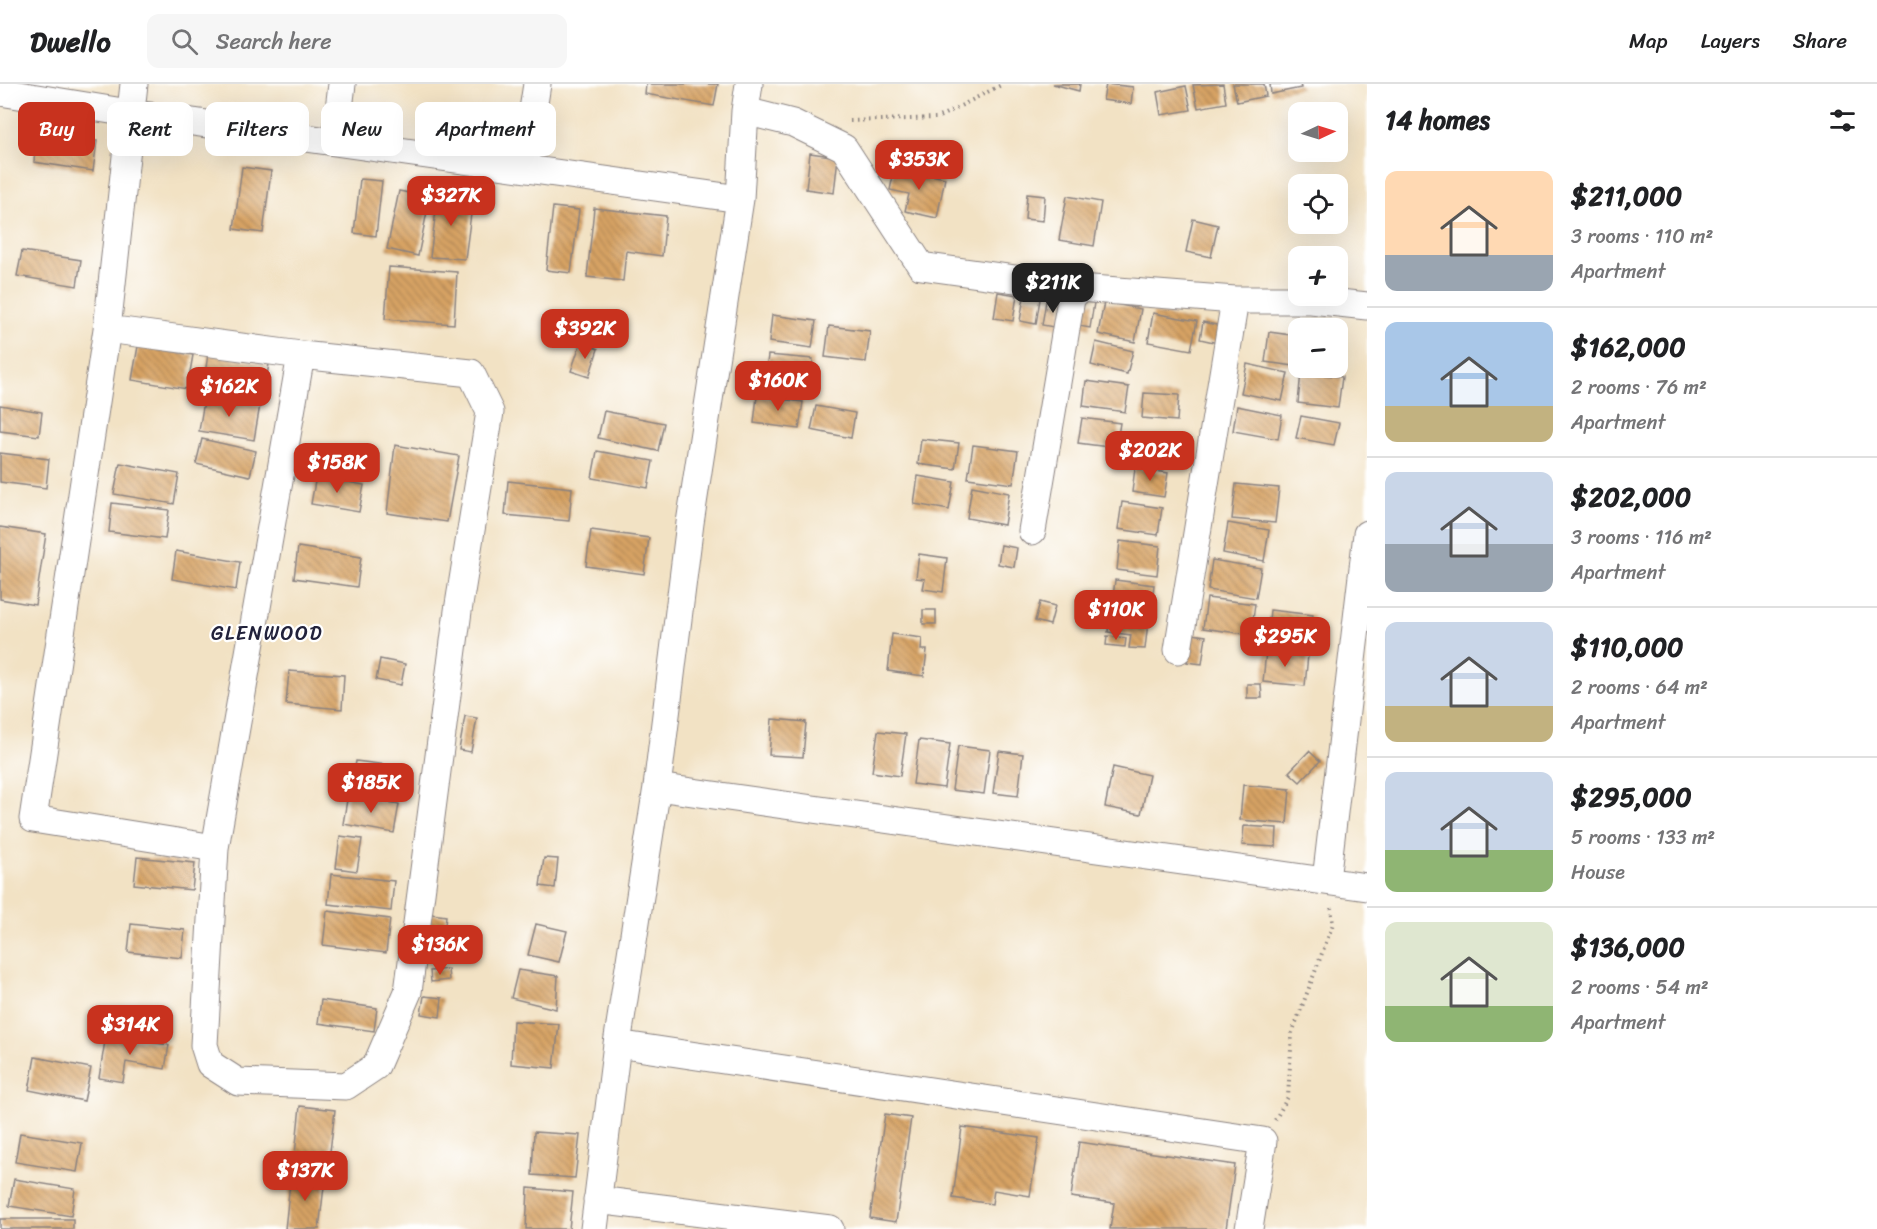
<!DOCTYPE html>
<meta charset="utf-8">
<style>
:root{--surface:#fff;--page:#f6f6f6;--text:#202124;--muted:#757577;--line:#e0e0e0;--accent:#c8321e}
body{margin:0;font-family:Sriracha,sans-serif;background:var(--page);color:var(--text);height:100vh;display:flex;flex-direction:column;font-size:22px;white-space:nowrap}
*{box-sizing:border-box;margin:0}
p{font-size:20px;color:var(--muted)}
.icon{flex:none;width:33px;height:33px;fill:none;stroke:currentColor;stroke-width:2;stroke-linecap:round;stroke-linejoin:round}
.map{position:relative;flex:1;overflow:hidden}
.sheet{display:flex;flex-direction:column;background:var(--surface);width:510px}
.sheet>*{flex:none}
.guide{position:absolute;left:18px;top:18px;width:570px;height:54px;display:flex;gap:12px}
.needle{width:39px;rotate:86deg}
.fabs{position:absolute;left:1288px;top:18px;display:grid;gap:12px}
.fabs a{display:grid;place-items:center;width:60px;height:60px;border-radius:12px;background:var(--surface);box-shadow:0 6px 24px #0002;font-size:30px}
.price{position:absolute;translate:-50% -51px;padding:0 14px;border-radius:12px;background:var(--accent);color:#fff;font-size:20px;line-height:39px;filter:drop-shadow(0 2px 3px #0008)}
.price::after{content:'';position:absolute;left:50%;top:36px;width:18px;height:14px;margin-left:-9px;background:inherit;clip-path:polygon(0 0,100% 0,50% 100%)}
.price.selected{background:#222;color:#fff}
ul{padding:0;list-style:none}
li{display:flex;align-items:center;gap:18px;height:150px;padding:0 18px}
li+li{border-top:2px solid var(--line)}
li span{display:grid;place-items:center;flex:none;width:168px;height:120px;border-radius:12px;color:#555}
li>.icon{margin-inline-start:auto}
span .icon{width:72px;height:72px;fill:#fffc;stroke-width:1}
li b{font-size:26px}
h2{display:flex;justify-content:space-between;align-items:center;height:72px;padding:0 18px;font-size:26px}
.chip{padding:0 21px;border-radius:12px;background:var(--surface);box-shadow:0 6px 24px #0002;font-size:21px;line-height:54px}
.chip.selected{background:var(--accent);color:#fff}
header{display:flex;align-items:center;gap:36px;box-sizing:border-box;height:84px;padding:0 30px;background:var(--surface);border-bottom:2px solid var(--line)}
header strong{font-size:28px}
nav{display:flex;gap:33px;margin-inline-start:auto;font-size:21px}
.search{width:420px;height:54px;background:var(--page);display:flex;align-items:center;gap:15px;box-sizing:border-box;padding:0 21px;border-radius:12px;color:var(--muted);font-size:22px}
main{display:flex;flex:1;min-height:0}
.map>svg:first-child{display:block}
.building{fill:url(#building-back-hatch)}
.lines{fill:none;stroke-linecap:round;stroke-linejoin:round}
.minor-casing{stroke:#8a8280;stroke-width:29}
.path{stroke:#8a8280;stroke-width:4;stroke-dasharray:1.5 4.5;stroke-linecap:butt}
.minor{stroke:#fff;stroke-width:27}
.labels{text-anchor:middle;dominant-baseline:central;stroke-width:4.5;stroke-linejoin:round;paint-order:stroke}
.neighbourhood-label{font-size:20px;letter-spacing:1.5px;fill:#22223b;stroke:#fff}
</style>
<header>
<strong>Dwello</strong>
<div class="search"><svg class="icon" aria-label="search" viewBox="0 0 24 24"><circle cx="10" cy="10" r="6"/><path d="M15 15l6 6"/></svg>Search here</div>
<nav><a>Map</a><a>Layers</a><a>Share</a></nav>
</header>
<main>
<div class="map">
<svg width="1367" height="1145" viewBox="0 0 1367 1145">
<defs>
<pattern id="building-back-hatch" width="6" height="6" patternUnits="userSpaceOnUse" patternTransform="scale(1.5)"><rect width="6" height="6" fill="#d7a364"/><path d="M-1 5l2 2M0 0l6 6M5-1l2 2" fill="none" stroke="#ae8454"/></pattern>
</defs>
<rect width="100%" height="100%" fill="#fff"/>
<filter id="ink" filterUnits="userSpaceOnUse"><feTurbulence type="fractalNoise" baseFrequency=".0167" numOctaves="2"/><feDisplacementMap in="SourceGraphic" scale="12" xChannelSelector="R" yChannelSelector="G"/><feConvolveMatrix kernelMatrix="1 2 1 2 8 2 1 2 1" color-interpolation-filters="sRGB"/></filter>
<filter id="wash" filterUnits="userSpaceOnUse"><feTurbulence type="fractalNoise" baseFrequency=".008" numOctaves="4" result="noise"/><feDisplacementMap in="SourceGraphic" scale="24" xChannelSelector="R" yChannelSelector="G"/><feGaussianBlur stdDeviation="1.35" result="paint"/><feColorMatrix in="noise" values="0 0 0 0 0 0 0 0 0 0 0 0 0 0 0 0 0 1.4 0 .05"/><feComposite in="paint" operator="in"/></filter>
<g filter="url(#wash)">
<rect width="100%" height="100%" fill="#f2e2c4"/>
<g id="blocks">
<path class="building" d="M646 0H718L714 22 645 10Z
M1053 0H1080L1079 7Z
M1106 0 1133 3 1131 20 1103 16Z
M1223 0 1226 19 1198 24 1193 1Z
M1233 0H1264L1266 12 1237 18Z
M1270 0H1300L1301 4 1271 10Z
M1186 2 1191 26 1161 31 1157 8Z
M36 51 97 57 93 87 34 78Z
M810 69 838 73 834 109 806 105Z
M242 83 271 87 263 149 234 145Z
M895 83 945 94 937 134 905 127 909 110 890 106Z
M360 95 382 97 376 152 354 149Z
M399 107 430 113 418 172 387 165Z
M1027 110 1045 112 1043 137 1025 135Z
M438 111 473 115 465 175 430 173Z
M1067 112 1101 118 1094 162 1059 156Z
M553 123 579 126 571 189 546 186Z
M594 124 666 132 662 172 626 167 623 197 587 193Z
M1193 135 1218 141 1211 173 1186 168Z
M22 167 81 176 77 202 17 192Z
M389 183 457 188 454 240 385 235Z
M998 208 1017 211 1013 237 994 234Z
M1024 213 1040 215 1036 240 1020 237Z
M1046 217 1063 219 1059 244 1042 241Z
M1077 217 1094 219 1090 244 1073 241Z
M1104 218 1141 225 1135 258 1098 250Z
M1153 229 1197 237 1191 266 1148 258Z
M772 231 816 237 812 264 769 258Z
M1203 238 1221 242 1218 259 1200 255Z
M829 242 870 247 866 278 825 273Z
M1269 248 1298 252 1294 282 1265 278Z
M581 258 598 265 589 293 571 287Z
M1096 258 1133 267 1127 290 1091 281Z
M138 262 193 271 187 305 132 296Z
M208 270 269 280 263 314 203 304Z
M768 271 813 275 810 302 765 297Z
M1247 280 1288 289 1282 317 1241 309Z
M1301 288 1342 293 1338 324 1298 319Z
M1086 297 1129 303 1125 328 1083 322Z
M1144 309 1179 311 1177 337 1142 334Z
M205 311 260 321 254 356 199 347Z
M757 312 803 318 799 345 754 339Z
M0 321 42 328 39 352 0 347Z
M816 322 855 329 851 354 811 346Z
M1237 322 1282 331 1278 355 1233 347Z
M604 327 664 339 658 367 598 354Z
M1301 332 1339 339 1334 361 1296 354Z
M1082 334 1120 339 1116 364 1078 359Z
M202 355 256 367 250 392 196 380Z
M921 355 959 359 955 385 918 380Z
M395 361 459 372 447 438 387 429Z
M973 361 1018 367 1013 400 968 394Z
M597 367 653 377 648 404 592 394Z
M0 369 49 375 46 404 0 398Z
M120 379 179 390 174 420 114 410Z
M1135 384 1168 389 1164 413 1132 408Z
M316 392 364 401 359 428 311 420Z
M918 392 954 398 949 426 914 420Z
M508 397 572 404 569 437 505 431Z
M1236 400 1279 404 1275 439 1232 435Z
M972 402 1009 409 1004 441 967 434Z
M1122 418 1162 424 1158 451 1118 445Z
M112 419 169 426 165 455 109 448Z
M1228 439 1269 446 1264 477 1223 469Z
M0 443 46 450 35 521 0 515Z
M591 446 649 454 644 490 586 482Z
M1120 457 1160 462 1157 491 1117 486Z
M1001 461 1017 464 1014 483 998 480Z
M298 463 361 473 357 503 294 494Z
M176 467 240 478 236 506 172 495Z
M919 470 947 474 943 508 923 505 925 495 916 494Z
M1212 476 1261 484 1256 514 1208 506Z
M1115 496 1154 501 1151 526 1112 522Z
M1207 514 1255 520 1251 551 1203 544Z
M1040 518 1055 522 1050 541 1035 537Z
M923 526H936V540H923Z
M1270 526 1313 531 1309 563 1267 558Z
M1109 534 1148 538 1145 565 1129 564 1131 551 1108 548Z
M892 550 922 554 921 566H927L924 592 888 587Z
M1192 550 1206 552 1202 580 1187 578Z
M1107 552 1126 554 1125 563 1106 561Z
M1266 567 1308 571 1305 602 1263 598Z
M380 575 405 580 401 601 376 596Z
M289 587 344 591 342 625 286 620Z
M1247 600H1261L1262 614H1247Z
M465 632 477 634 471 668 459 666Z
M772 635 806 638 803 673 769 671Z
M878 647 906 650 900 692 872 688Z
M919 656 950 660 944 704 913 700Z
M958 662 990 666 984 710 952 706Z
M999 667 1023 670 1018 712 993 709Z
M1309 667 1320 677 1300 698 1289 688Z
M356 677 409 684 402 713 351 705Z
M1113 683 1149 691 1141 730 1105 723Z
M1243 701 1290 705 1287 740 1240 736Z
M348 710 399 720 394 749 343 740Z
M1244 742 1277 744 1276 763 1242 761Z
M340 752 362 755 357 787 336 784Z
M137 773 195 779 192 806 134 800Z
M544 774 558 775 555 804 540 802Z
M331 790 394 797 391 827 328 820Z
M327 827 390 835 386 869 323 861Z
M431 830 446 832 444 850 429 848Z
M131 840 185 846 182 874 128 868Z
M536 840 567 847 559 878 528 871Z
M448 885 449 896 431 898 430 887Z
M518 886 558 892 556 925 511 914Z
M424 912 442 914 440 933 421 930Z
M321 916 377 924 374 947 318 939Z
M513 937 559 940 554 984 511 980Z
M106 951 169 961 165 985 126 978 123 998 99 994Z
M35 973 91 984 84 1017 29 1006Z
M300 1022 335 1026 328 1084 294 1080Z
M885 1030 911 1034 896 1138 870 1134Z
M962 1043 1039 1054 1030 1112 994 1106 992 1120 953 1114Z
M534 1048 580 1051 575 1094 532 1091Z
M20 1049 82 1059 77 1088 15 1078Z
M1079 1058 1235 1081 1226 1145H1110L1114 1119 1071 1113Z
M291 1090 325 1094 319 1145H285Z
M14 1095 75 1105 71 1132 9 1122Z
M528 1104 573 1108 569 1145H526Z
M0 1135H73V1145H0Z"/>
</g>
</g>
<g filter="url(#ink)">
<use href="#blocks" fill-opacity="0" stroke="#8a8280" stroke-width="1.5"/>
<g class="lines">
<defs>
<path id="minor" d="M134 0 107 245 33 735 215 764
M0 8 129 29 740 115
M745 27 793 39 844 64 921 182 1079 204 1235 216H1311L1367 222
M335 58 342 0
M524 84 537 0
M107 245 301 271 471 289 490 328 458 527 408 908 376 982 346 1002 238 998 210 980 204 961 215 764 301 271
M1032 447 1071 215 1079 204
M1178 566 1235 216
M657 703 1367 803
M1326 796 1367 450
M617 960 1263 1057 1249 1145
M597 1116 830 1145
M594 1145 617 960 657 703 690 439 740 115 745 27 749 0"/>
</defs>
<use href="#minor" class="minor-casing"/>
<path class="path" d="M850 37 937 34 1003 0
M1275 1036 1288 1013 1292 949 1333 840 1331 824"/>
<use href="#minor" class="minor"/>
</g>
</g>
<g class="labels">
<g class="neighbourhood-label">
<text x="267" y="549">GLENWOOD</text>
</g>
</g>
</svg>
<div class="fabs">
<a><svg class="needle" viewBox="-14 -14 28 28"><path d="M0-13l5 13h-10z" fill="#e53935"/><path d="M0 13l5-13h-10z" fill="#757577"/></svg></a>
<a><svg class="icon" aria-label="locate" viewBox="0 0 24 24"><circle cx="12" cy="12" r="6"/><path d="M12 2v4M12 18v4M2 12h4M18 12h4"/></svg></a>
<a>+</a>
<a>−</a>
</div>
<b class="price" style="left:919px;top:107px">$353K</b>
<b class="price" style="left:451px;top:143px">$327K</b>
<b class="price selected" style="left:1053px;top:230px">$211K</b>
<b class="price" style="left:585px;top:276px">$392K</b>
<b class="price" style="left:778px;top:328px">$160K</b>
<b class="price" style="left:229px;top:334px">$162K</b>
<b class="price" style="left:1150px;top:398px">$202K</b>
<b class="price" style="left:337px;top:410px">$158K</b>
<b class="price" style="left:1116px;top:557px">$110K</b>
<b class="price" style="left:1285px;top:584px">$295K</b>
<b class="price" style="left:371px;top:730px">$185K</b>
<b class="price" style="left:440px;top:892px">$136K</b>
<b class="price" style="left:130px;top:972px">$314K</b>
<b class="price" style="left:305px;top:1118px">$137K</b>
<div class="guide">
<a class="chip selected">Buy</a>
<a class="chip">Rent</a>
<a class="chip">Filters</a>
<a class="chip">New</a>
<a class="chip">Apartment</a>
</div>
</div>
<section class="sheet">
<h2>14 homes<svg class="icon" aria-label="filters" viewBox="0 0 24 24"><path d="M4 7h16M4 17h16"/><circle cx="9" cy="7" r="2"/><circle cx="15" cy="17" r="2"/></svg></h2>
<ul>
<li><span style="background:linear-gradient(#ffd9b3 70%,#9aa5b1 0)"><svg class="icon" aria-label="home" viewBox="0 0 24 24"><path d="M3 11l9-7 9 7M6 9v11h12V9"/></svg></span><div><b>$211,000</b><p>3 rooms · 110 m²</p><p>Apartment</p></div></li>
<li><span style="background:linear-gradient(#a9c7e8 70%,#c2b280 0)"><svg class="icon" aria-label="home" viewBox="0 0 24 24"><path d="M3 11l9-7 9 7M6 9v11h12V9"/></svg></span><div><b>$162,000</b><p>2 rooms · 76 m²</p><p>Apartment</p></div></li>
<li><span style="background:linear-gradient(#c9d6e8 60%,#9aa5b1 0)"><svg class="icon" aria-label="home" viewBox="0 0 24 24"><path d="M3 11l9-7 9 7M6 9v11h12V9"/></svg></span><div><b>$202,000</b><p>3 rooms · 116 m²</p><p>Apartment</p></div></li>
<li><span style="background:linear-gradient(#c9d6e8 70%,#c2b280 0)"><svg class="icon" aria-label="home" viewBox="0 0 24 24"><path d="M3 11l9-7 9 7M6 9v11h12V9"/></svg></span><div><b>$110,000</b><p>2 rooms · 64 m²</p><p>Apartment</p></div></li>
<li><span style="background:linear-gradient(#c9d6e8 65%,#8fb573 0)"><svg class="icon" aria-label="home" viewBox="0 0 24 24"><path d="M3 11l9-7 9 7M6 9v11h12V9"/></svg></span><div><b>$295,000</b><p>5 rooms · 133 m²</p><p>House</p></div></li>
<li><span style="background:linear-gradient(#dfe7d0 70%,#8fb573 0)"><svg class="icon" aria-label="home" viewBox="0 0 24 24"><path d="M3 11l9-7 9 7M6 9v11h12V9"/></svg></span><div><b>$136,000</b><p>2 rooms · 54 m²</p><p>Apartment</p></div></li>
</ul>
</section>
</main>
